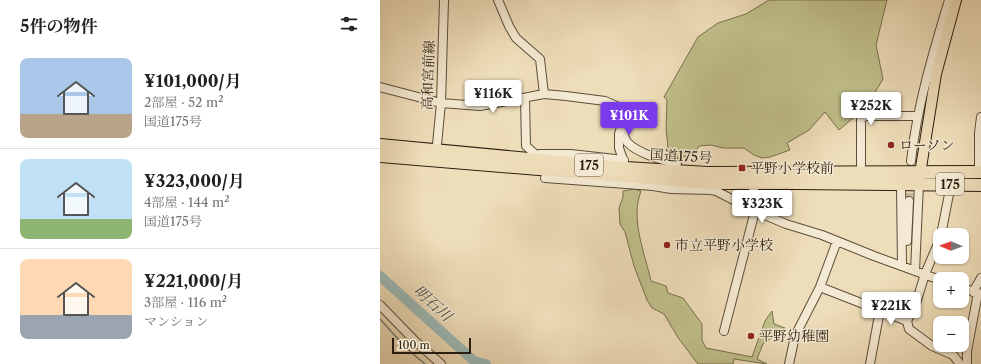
<!DOCTYPE html>
<html lang="ja">
<meta charset="utf-8">
<style>
:root{--surface:#fff;--page:#f6f6f6;--text:#202124;--muted:#757577;--line:#e0e0e0;--accent:#7c3aed}
body{margin:0;font-family:"Libre Caslon Text","Noto Serif JP",serif;background:var(--page);color:var(--text);height:100vh;display:flex;flex-direction:column;font-size:15px;white-space:nowrap}
*{box-sizing:border-box;margin:0}
p{font-size:13px;color:var(--muted)}
.icon{flex:none;width:22px;height:22px;fill:none;stroke:currentColor;stroke-width:2;stroke-linecap:round;stroke-linejoin:round}
.map{position:relative;flex:1;overflow:hidden}
.panel{display:flex;flex-direction:column;background:var(--surface);width:380px}
.panel>*{flex:none}
.needle{width:26px;rotate:271deg}
.controls{position:absolute;left:553px;top:228px;display:grid;gap:8px}
.controls a{display:grid;place-items:center;width:36px;height:36px;border-radius:8px;background:var(--surface);box-shadow:0 1px 3px #0004;font-size:20px}
.scale{position:absolute;left:12px;bottom:10px;width:79px;box-sizing:border-box;padding-left:4px;border:2px solid #2c1f0f;border-top:0;font-size:11px;line-height:14px;white-space:nowrap;color:#2c1f0f;-webkit-text-stroke:3px #f4e9d2;paint-order:stroke}
.price{position:absolute;translate:-50% -34px;padding:0 9px;border-radius:4px;background:#fff;color:#222;font-size:13px;line-height:26px;filter:drop-shadow(0 1px 2px #0008)}
.price::after{content:'';position:absolute;left:50%;top:24px;width:12px;height:9px;margin-left:-6px;background:inherit;clip-path:polygon(0 0,100% 0,50% 100%)}
.price.on{background:var(--accent);color:#fff}
ul{padding:0;list-style:none}
li{display:flex;align-items:center;gap:12px;height:100px;padding:0 20px}
li+li{border-top:1px solid var(--line)}
li span{display:grid;place-items:center;flex:none;width:112px;height:80px;border-radius:8px;color:#555}
li>.icon{margin-inline-start:auto}
span .icon{width:48px;height:48px;fill:#fffc;stroke-width:1}
li b{font-size:17px}
h2{display:flex;justify-content:space-between;align-items:center;height:48px;padding:0 20px;font-size:17px}
main{display:flex;flex:1;min-height:0}
.map>svg:first-child{display:block}
.green{fill:#c0bf8a;stroke:#766f4c}
.lines{fill:none;stroke-linecap:round;stroke-linejoin:round}
.stream{stroke:#6f7c74;stroke-width:1.5}
.river{stroke:#9cbab8;stroke-width:10}
.minor-tunnel{stroke:#c7b797;stroke-width:8;stroke-dasharray:8 4;stroke-linecap:butt}
.minor-casing{stroke:#5c4e3a;stroke-width:10}
.major-casing{stroke:#2c1f0f;stroke-width:12}
.highway-casing{stroke:#2c1f0f;stroke-width:14}
.minor{stroke:#f4e9d2;stroke-width:8}
.major{stroke:#eeddb9;stroke-width:10}
.highway{stroke:#eeddb9;stroke-width:12}
.poi-dot{fill:#8f2418;stroke:#f4e9d2;stroke-width:1.5}
.labels{text-anchor:middle;dominant-baseline:central;stroke-width:3;stroke-linejoin:round;paint-order:stroke}
.shield{fill:#f4e9d2;stroke:#685c4a;stroke-width:1}
.shield-label{font-size:13px;font-weight:bold;fill:#2c1f0f}
.street-label{font-size:14px;fill:#2c1f0f;stroke:#f4e9d2}
.poi-label{font-size:14px;fill:#2c1f0f;stroke:#f4e9d2;text-anchor:start}
.water-label{font-size:15px;font-style:italic;fill:#4e4e42;stroke:#f4e9d2}
</style>
<main>
<section class="panel">
<h2>5件の物件<svg class="icon" aria-label="filters" viewBox="0 0 24 24"><path d="M4 7h16M4 17h16"/><circle cx="9" cy="7" r="2"/><circle cx="15" cy="17" r="2"/></svg></h2>
<ul>
<li><span style="background:linear-gradient(#a9c7e8 70%,#b9a48a 0)"><svg class="icon" aria-label="home" viewBox="0 0 24 24"><path d="M3 11l9-7 9 7M6 9v11h12V9"/></svg></span><div><b>¥101,000/月</b><p>2部屋 · 52 m²</p><p>国道175号</p></div></li>
<li><span style="background:linear-gradient(#bfe0f5 75%,#8fb573 0)"><svg class="icon" aria-label="home" viewBox="0 0 24 24"><path d="M3 11l9-7 9 7M6 9v11h12V9"/></svg></span><div><b>¥323,000/月</b><p>4部屋 · 144 m²</p><p>国道175号</p></div></li>
<li><span style="background:linear-gradient(#ffd9b3 70%,#9aa5b1 0)"><svg class="icon" aria-label="home" viewBox="0 0 24 24"><path d="M3 11l9-7 9 7M6 9v11h12V9"/></svg></span><div><b>¥221,000/月</b><p>3部屋 · 116 m²</p><p>マンション</p></div></li>
</ul>
</section>
<div class="map">
<svg width="601" height="364" viewBox="0 0 601 364">
<rect width="100%" height="100%" fill="#eeddb9"/>
<filter id="stains"><feTurbulence type="fractalNoise" baseFrequency=".005" numOctaves="4"/><feColorMatrix values="0 0 0 0 .2 0 0 0 0 .09 0 0 0 0 .02 0 0 0 .5 -.17"/></filter>
<radialGradient id="worn" r=".72"><stop offset=".6" stop-color="#630" stop-opacity="0"/><stop offset="1" stop-color="#630" stop-opacity=".3"/></radialGradient>
<path class="green" d="M389 0H507L496 45 503 79 486 107 459 130 445 112 429 130 407 143 410 150 390 157 382 158 374 155 364 148H343L331 145 319 146 314 154 299 158 289 157 286 129 287 100 284 97 318 37 338 23 366 14Z
M254 189 261 191C250 219 265 254 271 281L286 286 288 293 303 298 322 324V340L326 348 372 357 385 321 392 311 394 324 405 328 383 344 377 359 387 364 354 359 353 364H318L299 339 284 314 272 308 267 300 254 266 245 232 240 224 239 208 243 197V191Z"/>
<g class="lines">
<path class="stream" d="M0 319 26 348 45 364"/>
<path class="river" d="M0 276 94 361 106 364"/>
<path class="minor-tunnel" d="M529 201 530 180"/>
<defs>
<path id="minor" d="M118 0 129 26 136 38 160 59 164 94
M0 87 61 103 100 106 164 94 186 96 225 101 241 108 243 121 239 134V148L246 168
M145 98 146 146 154 153
M241 127C243 132 244 137 247 142 257 153 283 161 297 163
M56 155 61 103 64 0
M160 160V154H191L244 160
M531 161C537 106 553 53 569 0
M599 172V133L601 117
M481 173V119L485 116H538
M165 178 273 186 291 189 331 190
M329 183 331 190 336 191 375 211 406 224 442 235 494 256 560 280
M521 184 522 266
M365 206 377 183
M561 235 571 184
M527 241 529 201
M535 271 539 184
M440 287 527 321 537 300 545 274 560 239
M582 288 601 294
M593 292 601 278
M0 305 35 341 61 364
M527 321 529 329 552 346 573 355 580 364
M344 331 375 211
M409 364 415 336 440 287 457 241
M490 364 500 310
M587 364V351L598 293"/>
<path id="major" d="M539 180 556 74 576 0"/>
<path id="highway" d="M0 145 246 168 327 173 601 172
M0 156 329 183H417L601 185"/>
</defs>
<use href="#minor" class="minor-casing"/>
<use href="#major" class="major-casing"/>
<use href="#highway" class="highway-casing"/>
<use href="#minor" class="minor"/>
<use href="#major" class="major"/>
<use href="#highway" class="highway"/>
</g>
<g class="poi-dot">
<circle cx="511" cy="145" r="4"/>
<rect x="358" y="164" width="8" height="8" rx="2"/>
<circle cx="287" cy="245" r="4"/>
<circle cx="371" cy="336" r="4"/>
</g>
<g class="labels">
<g class="shield">
<rect x="195" y="154" width="28" height="22" rx="3"/>
<rect x="556" y="173" width="28" height="22" rx="3"/>
</g>
<g class="shield-label">
<text x="209" y="165">175</text>
<text x="570" y="184">175</text>
</g>
<g class="street-label">
<text transform="translate(48 75) rotate(-88)">高和宮前線</text>
<text transform="translate(301 156) rotate(3)">国道175号</text>
</g>
<g class="poi-label">
<text x="519" y="145">ローソン</text>
<text x="370" y="168">平野小学校前</text>
<text x="295" y="245">市立平野小学校</text>
<text x="379" y="336">平野幼稚園</text>
</g>
<g class="water-label">
<text transform="translate(53 303) rotate(42)">明石川</text>
</g>
</g>
<rect width="100%" height="100%" filter="url(#stains)"/>
<rect width="100%" height="100%" fill="url(#worn)"/>
</svg>
<div class="controls">
<a><svg class="needle" viewBox="-14 -14 28 28"><path d="M0-13l5 13h-10z" fill="#e53935"/><path d="M0 13l5-13h-10z" fill="#757577"/></svg></a>
<a>+</a>
<a>−</a>
</div>
<div class="scale">100 m</div>
<b class="price" style="left:113px;top:114px">¥116K</b>
<b class="price" style="left:491px;top:126px">¥252K</b>
<b class="price on" style="left:249px;top:136px">¥101K</b>
<b class="price" style="left:382px;top:224px">¥323K</b>
<b class="price" style="left:511px;top:326px">¥221K</b>
</div>
</main>
